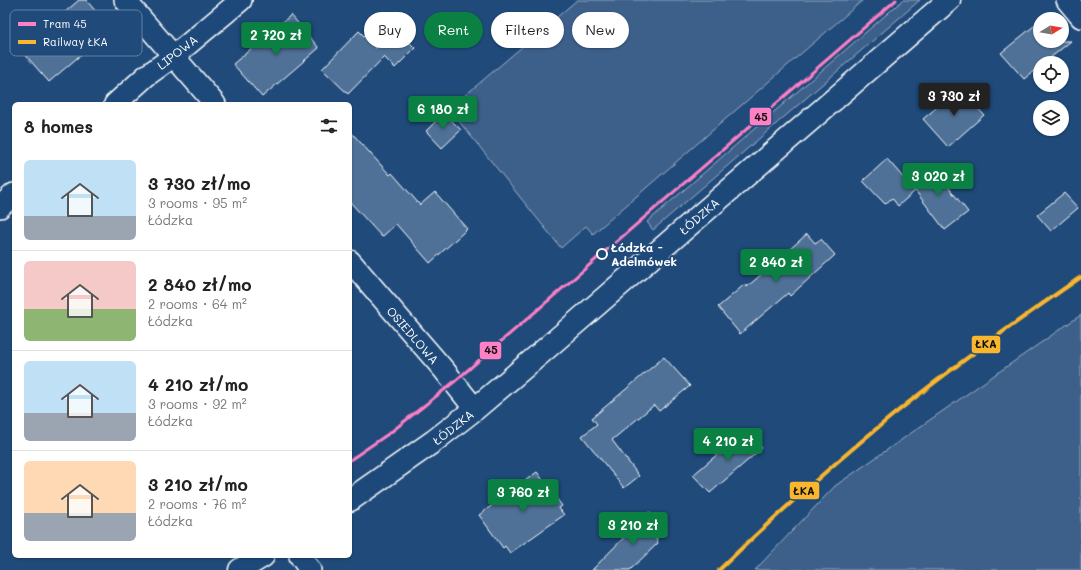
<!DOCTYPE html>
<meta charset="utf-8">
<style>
:root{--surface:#fff;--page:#f2f2f2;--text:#222;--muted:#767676;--line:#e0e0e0;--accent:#0b8043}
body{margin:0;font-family:Mali,sans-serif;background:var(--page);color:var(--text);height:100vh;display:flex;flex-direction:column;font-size:15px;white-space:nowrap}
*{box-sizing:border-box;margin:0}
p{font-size:13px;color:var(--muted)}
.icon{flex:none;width:22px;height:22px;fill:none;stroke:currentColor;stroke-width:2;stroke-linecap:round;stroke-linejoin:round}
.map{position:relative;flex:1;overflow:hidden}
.drawer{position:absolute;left:12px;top:102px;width:340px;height:456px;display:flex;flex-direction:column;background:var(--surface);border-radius:6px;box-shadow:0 1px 3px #0004}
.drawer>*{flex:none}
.banner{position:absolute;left:364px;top:12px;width:380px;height:36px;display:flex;gap:8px}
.needle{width:26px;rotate:79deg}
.buttons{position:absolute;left:1033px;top:12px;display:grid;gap:8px}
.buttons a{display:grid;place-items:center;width:36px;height:36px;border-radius:50%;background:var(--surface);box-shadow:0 1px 3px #0004;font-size:20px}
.price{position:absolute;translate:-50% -34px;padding:0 9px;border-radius:4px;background:var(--accent);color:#fff;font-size:13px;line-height:26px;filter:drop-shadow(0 1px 2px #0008)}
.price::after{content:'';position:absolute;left:50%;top:24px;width:12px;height:9px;margin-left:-6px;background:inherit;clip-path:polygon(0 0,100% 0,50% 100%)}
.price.on{background:#222;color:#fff}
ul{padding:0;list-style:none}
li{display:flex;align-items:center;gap:12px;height:100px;padding:0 12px}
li+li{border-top:1px solid var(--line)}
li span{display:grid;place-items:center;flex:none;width:112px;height:80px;border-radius:6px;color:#555}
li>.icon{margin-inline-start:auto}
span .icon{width:48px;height:48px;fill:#fffc;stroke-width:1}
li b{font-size:17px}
h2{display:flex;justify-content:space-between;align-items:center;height:48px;padding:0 12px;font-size:17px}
.chip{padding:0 14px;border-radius:18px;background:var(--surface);box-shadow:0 1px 3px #0004;font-size:14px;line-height:36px}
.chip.on{background:var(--accent);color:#fff}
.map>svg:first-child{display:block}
.green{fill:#3c618b;stroke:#9eb0c5}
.building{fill:#507197;stroke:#fff}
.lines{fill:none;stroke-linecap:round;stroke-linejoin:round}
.street-casing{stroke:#fff;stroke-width:24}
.primary-casing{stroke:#fff;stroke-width:25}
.street{stroke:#1f4a7a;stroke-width:21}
.primary{stroke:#1f4a7a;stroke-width:22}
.rail-1-casing{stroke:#1f4a7a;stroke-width:7}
.rail-1{stroke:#fab62d;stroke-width:4}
.tram-1-casing{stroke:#1f4a7a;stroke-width:6}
.tram-1{stroke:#ff80c5;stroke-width:3}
.stop-dot{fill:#1f4a7a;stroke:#fff;stroke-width:2}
.labels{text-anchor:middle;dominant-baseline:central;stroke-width:4;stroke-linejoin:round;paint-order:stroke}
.street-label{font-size:12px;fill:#fff;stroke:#1f4a7a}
.stop-label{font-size:12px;font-weight:bold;fill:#fff;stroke:#1f4a7a;text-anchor:start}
.key{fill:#1f4a7a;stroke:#6280a2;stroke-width:1}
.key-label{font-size:11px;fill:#fff}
.line-badge{stroke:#1f4a7a;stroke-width:1.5}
.pale-badge-label{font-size:11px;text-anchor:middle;font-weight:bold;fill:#111}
</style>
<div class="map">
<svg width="1081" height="570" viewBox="0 0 1081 570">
<rect width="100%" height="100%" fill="#1f4a7a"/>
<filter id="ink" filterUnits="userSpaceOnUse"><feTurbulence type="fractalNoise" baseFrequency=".025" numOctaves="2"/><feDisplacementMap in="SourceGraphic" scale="8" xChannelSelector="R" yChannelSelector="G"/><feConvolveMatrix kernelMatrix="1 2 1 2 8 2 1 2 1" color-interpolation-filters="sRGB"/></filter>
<g filter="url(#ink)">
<path class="green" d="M577 0H863L593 234 586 226 561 248 449 109Z
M903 0H920L653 230 647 222Z
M1081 315V570H755L835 486 1072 321Z"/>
<path class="building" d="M79 0H86L111 29 49 82 21 50Z
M291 15 319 48 262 97 233 64Z
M1040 21V41H1071L1044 63H1040V66L1024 79 1001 53Z
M395 28 415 48 395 68 384 57 348 94 322 69 359 31 376 48Z
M960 88 984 115 948 147 923 119Z
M444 113 461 130 442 148 426 131Z
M350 131 390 175 392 173 420 205 435 192 467 229 430 263 396 224 382 237 350 202Z
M887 159 915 191 898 206 892 198 885 204 863 181Z
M930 164 968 212 945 230 908 181Z
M1064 193 1078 208 1051 231 1037 215Z
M807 234 815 243 821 239 835 255 790 296 788 293 740 334 718 307 745 284 747 287Z
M664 357 690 386 659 411 654 405 612 440 639 476 624 488 582 436 597 424 592 418Z
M746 430 762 448 710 493 693 475Z
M537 472 562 506 559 508 564 515 510 553 505 546 503 548 479 515Z
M649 512 666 530 656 539 658 543 630 570H592Z"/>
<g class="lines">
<defs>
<path id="street" d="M125 0 215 104
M1067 0 1081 17
M115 104 146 76 174 56 241 0
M0 207 14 194
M350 261 444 370 475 409
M300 556 310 570"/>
<path id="primary" d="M350 500 434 441 475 409 541 353 949 0
M240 570 263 556"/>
</defs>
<use href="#street" class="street-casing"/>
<use href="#primary" class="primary-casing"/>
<use href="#street" class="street"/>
<use href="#primary" class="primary"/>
<defs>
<path id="rail-1" d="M719 570C775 516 833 464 893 415 954 366 1017 321 1081 277"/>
</defs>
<use href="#rail-1" class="rail-1-casing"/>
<use href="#rail-1" class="rail-1"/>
<defs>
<path id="tram-1" d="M350 460 391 432 454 382 896 0"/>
</defs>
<use href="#tram-1" class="tram-1-casing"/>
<use href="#tram-1" class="tram-1"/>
</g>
</g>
<circle class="stop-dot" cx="602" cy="254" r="5"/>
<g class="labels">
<g class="street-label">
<text transform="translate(177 52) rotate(-38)">LIPOWA</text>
<text transform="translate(699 216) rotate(-41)">ŁÓDZKA</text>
<text transform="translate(413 335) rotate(49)">OSIEDLOWA</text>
<text transform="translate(453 427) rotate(-38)">ŁÓDZKA</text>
</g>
<g class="stop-label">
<text x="611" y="247">Łódzka -<tspan x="611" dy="14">Adelmówek</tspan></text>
</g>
</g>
<rect x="10" y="10" width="132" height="46" rx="6" class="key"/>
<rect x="18" y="22" width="18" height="4" fill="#ff80c5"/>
<rect x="18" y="40" width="18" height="4" fill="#fab62d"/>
<g class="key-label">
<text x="43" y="28">Tram 45</text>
<text x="43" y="46">Railway ŁKA</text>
</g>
<g class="line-badge">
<rect x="749" y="107" width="23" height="19" rx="4" fill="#ff80c5"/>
<rect x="971" y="335" width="30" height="19" rx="4" fill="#fab62d"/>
<rect x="479" y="341" width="23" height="19" rx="4" fill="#ff80c5"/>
<rect x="789" y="481" width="31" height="19" rx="4" fill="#fab62d"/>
</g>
<g class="pale-badge-label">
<text x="761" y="121">45</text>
<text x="986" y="348">ŁKA</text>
<text x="491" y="354">45</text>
<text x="804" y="495">ŁKA</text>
</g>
</svg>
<div class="buttons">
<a><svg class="needle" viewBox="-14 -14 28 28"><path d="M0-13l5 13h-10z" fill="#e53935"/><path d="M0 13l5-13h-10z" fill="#767676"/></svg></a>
<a><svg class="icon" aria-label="locate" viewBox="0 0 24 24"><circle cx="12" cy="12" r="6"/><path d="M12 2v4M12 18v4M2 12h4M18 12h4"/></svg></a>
<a><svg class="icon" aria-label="layers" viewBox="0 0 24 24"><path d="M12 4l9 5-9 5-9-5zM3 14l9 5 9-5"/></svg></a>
</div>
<b class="price" style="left:276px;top:56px">2 720 zł</b>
<b class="price on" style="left:954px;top:117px">3 730 zł</b>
<b class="price" style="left:443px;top:130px">6 180 zł</b>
<b class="price" style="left:938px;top:197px">3 020 zł</b>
<b class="price" style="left:776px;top:283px">2 840 zł</b>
<b class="price" style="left:728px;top:462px">4 210 zł</b>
<b class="price" style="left:523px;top:513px">3 760 zł</b>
<b class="price" style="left:633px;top:546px">3 210 zł</b>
<div class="banner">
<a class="chip">Buy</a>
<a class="chip on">Rent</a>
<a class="chip">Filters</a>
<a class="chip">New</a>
</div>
<section class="drawer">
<h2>8 homes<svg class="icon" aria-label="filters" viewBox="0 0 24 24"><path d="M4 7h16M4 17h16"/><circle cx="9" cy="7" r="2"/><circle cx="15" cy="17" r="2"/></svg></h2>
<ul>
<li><span style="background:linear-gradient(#bfe0f5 70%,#9aa5b1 0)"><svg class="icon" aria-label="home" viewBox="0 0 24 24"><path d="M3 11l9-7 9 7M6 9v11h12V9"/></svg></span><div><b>3 730 zł/mo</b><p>3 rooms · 95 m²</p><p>Łódzka</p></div></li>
<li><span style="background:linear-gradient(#f6c9c9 60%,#8fb573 0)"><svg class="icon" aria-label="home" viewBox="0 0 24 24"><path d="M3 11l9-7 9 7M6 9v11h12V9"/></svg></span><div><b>2 840 zł/mo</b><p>2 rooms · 64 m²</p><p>Łódzka</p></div></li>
<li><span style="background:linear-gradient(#bfe0f5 65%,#9aa5b1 0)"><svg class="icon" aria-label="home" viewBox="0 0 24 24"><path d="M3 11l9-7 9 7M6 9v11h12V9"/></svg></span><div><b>4 210 zł/mo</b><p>3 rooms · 92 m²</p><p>Łódzka</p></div></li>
<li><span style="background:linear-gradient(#ffd9b3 65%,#9aa5b1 0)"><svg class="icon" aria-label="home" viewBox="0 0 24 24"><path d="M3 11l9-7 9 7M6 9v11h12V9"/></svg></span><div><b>3 210 zł/mo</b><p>2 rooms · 76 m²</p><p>Łódzka</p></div></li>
</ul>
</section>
</div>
